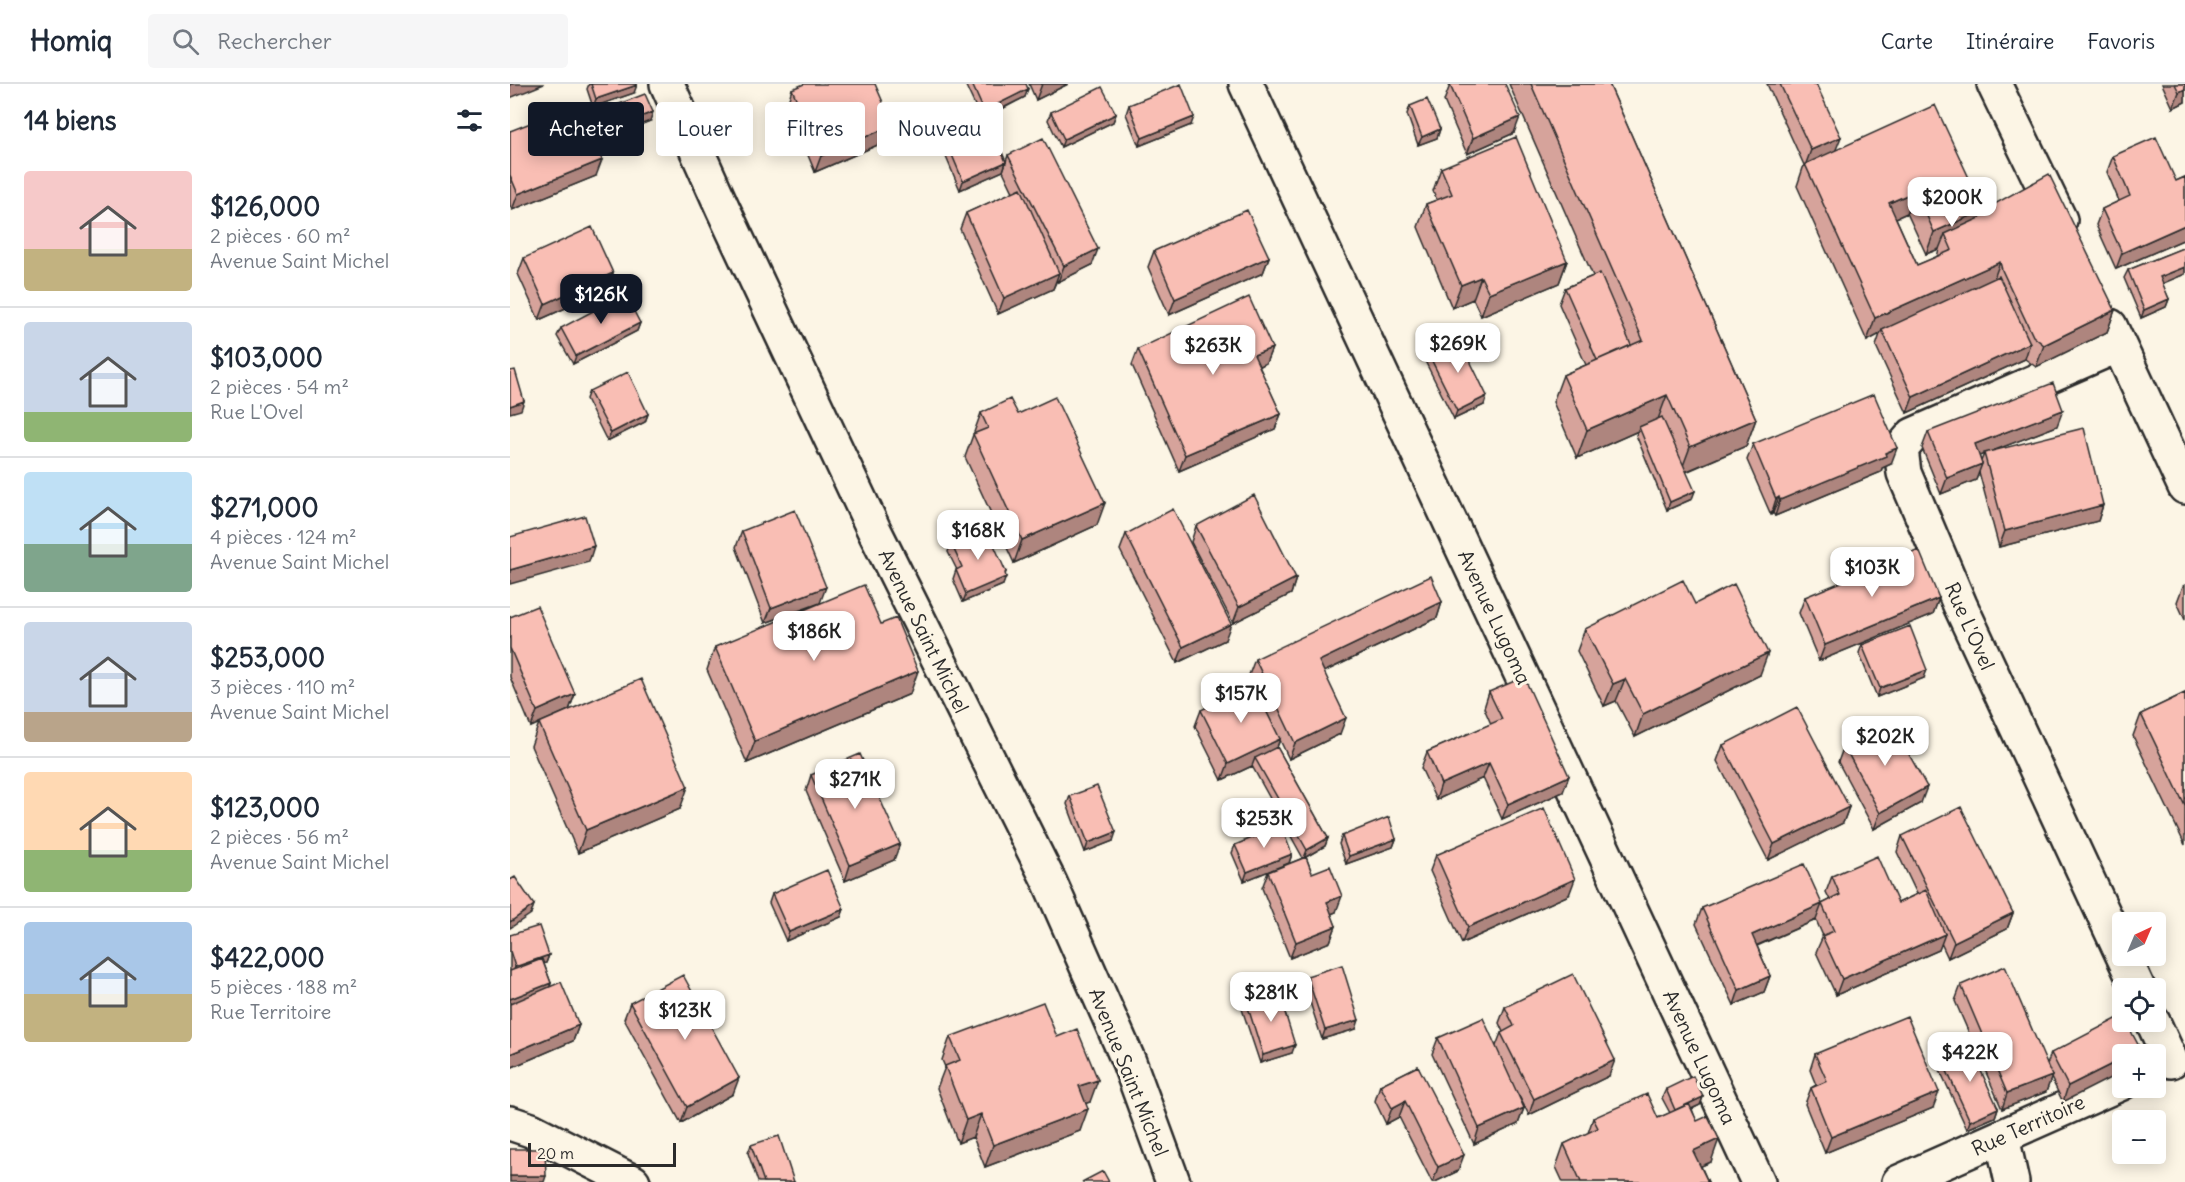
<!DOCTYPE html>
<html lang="fr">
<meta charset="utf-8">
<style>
:root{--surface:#fff;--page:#f6f6f7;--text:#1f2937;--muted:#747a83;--line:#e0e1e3;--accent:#111827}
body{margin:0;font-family:Delius,sans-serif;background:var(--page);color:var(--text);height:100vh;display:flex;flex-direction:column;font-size:22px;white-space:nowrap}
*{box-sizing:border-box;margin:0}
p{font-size:20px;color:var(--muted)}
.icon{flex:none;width:33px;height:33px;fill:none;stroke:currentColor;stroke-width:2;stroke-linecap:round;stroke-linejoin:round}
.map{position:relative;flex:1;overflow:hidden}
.sheet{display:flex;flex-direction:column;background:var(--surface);width:510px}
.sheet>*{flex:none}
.banner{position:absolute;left:18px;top:18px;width:570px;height:54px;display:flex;gap:12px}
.needle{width:39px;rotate:44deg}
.controls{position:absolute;left:1602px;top:828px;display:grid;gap:12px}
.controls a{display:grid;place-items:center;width:54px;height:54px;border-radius:6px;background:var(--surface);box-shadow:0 3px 15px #0003;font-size:30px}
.scale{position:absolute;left:18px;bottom:15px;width:148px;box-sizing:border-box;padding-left:6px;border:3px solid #2b2b2b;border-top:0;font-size:16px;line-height:21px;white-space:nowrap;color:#2b2b2b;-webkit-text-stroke:4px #fcf5e5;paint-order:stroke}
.price{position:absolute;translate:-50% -51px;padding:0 14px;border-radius:12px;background:#fff;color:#222;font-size:20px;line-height:39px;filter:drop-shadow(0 2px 3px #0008)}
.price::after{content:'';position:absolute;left:50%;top:36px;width:18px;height:14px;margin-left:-9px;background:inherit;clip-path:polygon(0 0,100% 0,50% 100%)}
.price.selected{background:var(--accent);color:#fff}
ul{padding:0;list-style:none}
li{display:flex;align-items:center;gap:18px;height:150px;padding:0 24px}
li+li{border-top:2px solid var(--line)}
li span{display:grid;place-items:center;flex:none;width:168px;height:120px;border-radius:6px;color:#555}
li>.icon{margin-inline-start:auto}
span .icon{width:72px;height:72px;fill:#fffc;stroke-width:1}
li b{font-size:26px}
h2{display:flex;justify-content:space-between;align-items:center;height:72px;padding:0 24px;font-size:26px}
.tag{padding:0 21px;border-radius:6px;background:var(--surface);box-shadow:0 3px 15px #0003;font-size:21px;line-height:54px}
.tag.selected{background:var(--accent);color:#fff}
header{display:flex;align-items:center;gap:36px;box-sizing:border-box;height:84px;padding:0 30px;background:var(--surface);border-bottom:2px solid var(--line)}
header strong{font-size:28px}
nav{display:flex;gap:33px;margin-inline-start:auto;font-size:21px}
.search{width:420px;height:54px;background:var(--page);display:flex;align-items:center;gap:15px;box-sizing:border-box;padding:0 21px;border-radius:6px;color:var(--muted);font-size:22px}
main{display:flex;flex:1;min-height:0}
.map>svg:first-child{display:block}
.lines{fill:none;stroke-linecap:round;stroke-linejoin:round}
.minor-casing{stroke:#2b2b2b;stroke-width:38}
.minor{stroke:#fcf5e5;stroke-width:33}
.wall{fill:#d6a39b;stroke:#2b2b2b;stroke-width:1.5;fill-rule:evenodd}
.shaded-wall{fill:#ae857e;stroke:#2b2b2b;stroke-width:1.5}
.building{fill:#f9beb4;stroke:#2b2b2b;stroke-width:1.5;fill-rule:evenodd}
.labels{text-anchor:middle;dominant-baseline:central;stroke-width:6;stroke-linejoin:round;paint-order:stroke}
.street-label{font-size:20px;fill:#2b2b2b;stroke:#fcf5e5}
</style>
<header>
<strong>Homiq</strong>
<div class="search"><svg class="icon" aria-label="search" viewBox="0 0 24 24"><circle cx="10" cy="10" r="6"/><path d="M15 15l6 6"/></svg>Rechercher</div>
<nav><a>Carte</a><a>Itinéraire</a><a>Favoris</a></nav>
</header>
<main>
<section class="sheet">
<h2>14 biens<svg class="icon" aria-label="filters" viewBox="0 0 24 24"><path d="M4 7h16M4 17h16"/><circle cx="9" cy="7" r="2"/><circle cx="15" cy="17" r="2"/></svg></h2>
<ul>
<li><span style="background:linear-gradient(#f6c9c9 65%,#c2b280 0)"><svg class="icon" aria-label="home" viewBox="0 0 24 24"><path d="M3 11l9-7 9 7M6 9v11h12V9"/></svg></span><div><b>$126,000</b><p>2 pièces · 60 m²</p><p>Avenue Saint Michel</p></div></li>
<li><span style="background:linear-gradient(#c9d6e8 75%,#8fb573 0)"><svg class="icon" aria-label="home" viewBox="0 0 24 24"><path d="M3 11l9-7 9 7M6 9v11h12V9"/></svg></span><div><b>$103,000</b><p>2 pièces · 54 m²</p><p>Rue L'Ovel</p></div></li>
<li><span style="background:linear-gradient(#bfe0f5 60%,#7fa58c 0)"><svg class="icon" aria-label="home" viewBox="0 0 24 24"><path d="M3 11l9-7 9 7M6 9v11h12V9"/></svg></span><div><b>$271,000</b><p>4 pièces · 124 m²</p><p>Avenue Saint Michel</p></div></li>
<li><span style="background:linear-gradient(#c9d6e8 75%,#b9a48a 0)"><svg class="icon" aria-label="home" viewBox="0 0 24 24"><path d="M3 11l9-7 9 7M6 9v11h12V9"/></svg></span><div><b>$253,000</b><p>3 pièces · 110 m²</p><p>Avenue Saint Michel</p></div></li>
<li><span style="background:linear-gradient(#ffd9b3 65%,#8fb573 0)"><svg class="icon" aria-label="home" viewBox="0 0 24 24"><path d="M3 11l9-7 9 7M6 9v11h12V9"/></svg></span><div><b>$123,000</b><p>2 pièces · 56 m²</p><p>Avenue Saint Michel</p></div></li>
<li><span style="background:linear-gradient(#a9c7e8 60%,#c2b280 0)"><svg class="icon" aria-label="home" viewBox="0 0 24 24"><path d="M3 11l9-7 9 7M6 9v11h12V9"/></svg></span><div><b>$422,000</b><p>5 pièces · 188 m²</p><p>Rue Territoire</p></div></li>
</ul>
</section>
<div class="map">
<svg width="1675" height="1098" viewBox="0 0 1675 1098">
<rect width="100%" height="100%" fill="#fcf5e5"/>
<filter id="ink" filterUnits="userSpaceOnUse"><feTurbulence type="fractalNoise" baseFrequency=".0167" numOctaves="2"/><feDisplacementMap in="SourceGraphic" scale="12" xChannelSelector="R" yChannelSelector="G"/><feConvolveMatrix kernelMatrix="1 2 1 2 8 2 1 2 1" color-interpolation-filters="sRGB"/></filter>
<g filter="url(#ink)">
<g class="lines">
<defs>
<path id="minor" d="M157 0 213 125 364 446 540 799 619 978 663 1098
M736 0 1248 1098
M1484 0 1550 136
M1600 242 1675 403
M1609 261 1403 351 1391 365 1394 389 1450 521 1628 904
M1643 938 1661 977
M0 1039 21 1046 123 1098
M1492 1053 1502 1098
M1389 1098 1612 999"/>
</defs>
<use href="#minor" class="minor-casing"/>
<use href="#minor" class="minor"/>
</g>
<path class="wall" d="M79 0H81L124 9 83 23 77 5Z
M455 0H516L515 13 477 33 496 78 493 87 450 106 428 54 431 45 469 30Z
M519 0H558L526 16Z
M999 0H1099L1246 335 1236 362 1176 388 1182 415 1157 426 1126 351 1128 347 1067 374 1043 318 1053 291 1076 281 1049 220 1055 204 1083 192Z
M1257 0H1306L1326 66 1474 126 1605 226 1597 248 1526 283 1515 275 1397 329 1366 262 1370 250 1357 257 1287 102 1294 81ZM1397 129 1416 170 1429 165 1427 173 1407 181 1386 134Z
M1652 0H1675V18L1663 24Z
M940 1 1004 49 957 70 934 17Z
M282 5 383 41 377 57 305 88 277 21Z
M619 21 681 41 629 62 616 30Z
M900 22 930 45 927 54 908 61 897 30Z
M541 28 606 30 603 38 551 63 538 36Z
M86 29 140 37 91 56 83 37Z
M0 47 86 92 2 126 0 121Z
M498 71 582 181 548 198 547 196 543 205 488 230 450 145 456 129 503 108 493 87Z
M1603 72 1666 97 1675 93V155L1606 185 1586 141 1592 125 1609 117 1597 88Z
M931 84 1057 177 1049 199 971 232 963 215 942 224 908 143 916 120 927 116 923 107Z
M1675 163V190L1652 199 1659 215 1656 223 1631 234 1614 194 1618 186Z
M644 167 759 173 753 189 659 231 638 183Z
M14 174 103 189 98 205 29 236 8 190Z
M130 239 127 247 63 280 47 252 51 244Z
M762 264 756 279 749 283 771 330 765 345 669 387 622 281 628 265Z
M918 269 974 321 944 335 915 277Z
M79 307 138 330 135 338 97 357 76 315Z
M471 329 508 330 587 441 504 479 455 373Z
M1547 342 1482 367 1593 421 1588 437 1489 463 1469 388 1466 396 1431 410 1412 364 1418 348ZM1474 370 1471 377 1469 372Z
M1243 360 1381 380 1372 384 1371 388 1265 432 1263 429 1261 431 1237 376Z
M686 442 786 494 781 510 723 539 681 458Z
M232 447 310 519 255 539 226 463Z
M616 450 715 556 667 579 610 466Z
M441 459 495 491 493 501 453 518 443 495 446 486H447L438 468Z
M1675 501V536L1667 518 1673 502Z
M1295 513 1429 514 1423 530 1309 577 1289 529Z
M932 518 927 534 814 588 830 650 779 675 770 656 767 663 818 754 815 762 796 773 802 789 826 828 821 830 826 842 820 858 780 874 752 804 758 788 793 774 742 682 712 696 685 642 691 626 757 629 739 591 745 575Z
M1185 520 1250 591 1125 653 1106 617 1094 622 1067 567 1075 545Z
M0 533 65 610 59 626 170 725 68 769 21 662 29 639 21 643 0 593Z
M371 540 400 610 237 679 197 586 205 563Z
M1352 561 1414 594 1367 613 1349 569Z
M979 608 1053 708 992 735 973 694 926 716 911 684 917 668 981 640 974 624Z
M1675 609V761L1623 652 1631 630Z
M1213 661 1339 723 1333 739 1258 776 1207 677Z
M1334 662 1411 719 1364 745 1328 678Z
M301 691 384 776 335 797 296 707Z
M560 712 603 757 575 768 557 720Z
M832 752 886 755 883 763 836 780 829 760Z
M1392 752 1503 829 1497 845 1438 874 1431 859 1429 866 1326 911 1306 868 1313 852 1306 836 1247 862 1260 892 1254 908 1224 921 1186 840 1192 824 1312 820 1320 816 1316 808 1322 792 1388 819 1407 810 1387 768Z
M725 761 782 770 779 779 734 797 722 769Z
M926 771 1059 811 952 859 920 787Z
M262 810 334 825 331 833 276 857 259 819Z
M0 851 39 871 36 879 34 880 41 899 40 903 69 941 63 957 0 984Z
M797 892 846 945 812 955 794 900Z
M1451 901 1537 981 1541 969 1631 966 1629 970H1612L1553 1018 1541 994 1536 1008 1492 1025 1445 917Z
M736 917 782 969 750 979 732 925Z
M120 919 223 1010 171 1039 114 935Z
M995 923 1099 992 1019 1031 1008 1010 1014 1024 1008 1040 964 1060 922 970 928 954 986 962 991 949 993 948 989 939Z
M440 953H547L580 1018 576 1019 570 1047 475 1083 463 1053 448 1059 427 1004 435 983 432 976Z
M1305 970 1423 1024 1315 1069 1295 1020 1301 1004 1306 1001 1300 986Z
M1431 974 1488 1024 1485 1033 1457 1045 1428 982Z
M908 982 948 1087 925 1098H922L889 1033 876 1040 865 1017 870 1001Z
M1156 1005 1193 1013 1190 1021 1182 1025 1201 1078 1191 1082 1198 1098H1053L1046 1083 1054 1060 1078 1049 1083 1034H1148L1160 1029 1152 1014Z
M241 1061 284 1098H248L238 1069Z"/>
<path class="shaded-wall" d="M0 0H34L0 14Z
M532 0H558L526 16Z
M127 1 124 9 83 23 86 15Z
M518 5 515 13 471 35 474 27Z
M1675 5V18L1663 24 1669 8Z
M143 28 140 37 91 56 94 47Z
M606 30 603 38 551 63 554 55Z
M684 33 681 41 629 62 632 54Z
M1010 33 1004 49 957 70 963 54Z
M383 41 377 57 305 88 311 72Z
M930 45 927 54 908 61 912 53Z
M1331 53 1325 68 1295 82 1301 66Z
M92 76 86 92 2 126 8 110Z
M496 78 493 87 450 106 453 97Z
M1406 107 1397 129 1370 141 1379 119Z
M1474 126 1465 149 1435 150 1429 165 1416 170 1424 148Z
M1675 141V155L1606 185 1612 169Z
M588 165 582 181 548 198 554 182Z
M759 173 753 189 659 231 665 215Z
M1057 177 1049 199 971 232 979 209Z
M1490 178 1482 200 1372 246 1370 250 1357 257 1365 234Z
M1675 183V190L1647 202 1650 193Z
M103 189 98 205 29 236 35 220Z
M549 189 543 205 488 230 494 214Z
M971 193 963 215 942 224 951 201Z
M1659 215 1656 223 1631 234 1634 226Z
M1605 226 1597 248 1526 283 1534 261Z
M130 239 127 247 63 280 66 272Z
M1520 259 1515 275 1397 329 1403 313Z
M762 264 756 279 738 287 744 271Z
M1157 311 1147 338 1129 343 1128 347 1067 374 1077 346Z
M977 312 974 321 944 335 947 327Z
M14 317 11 326 0 329V322Z
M1553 326 1547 342 1459 376 1465 360Z
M138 330 135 338 97 357 101 349Z
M771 330 765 345 669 387 675 371Z
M1246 335 1236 362 1170 390 1180 363Z
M1387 364 1381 380 1372 384 1371 388 1265 432 1270 416Z
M1472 380 1466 396 1431 410 1437 394Z
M1185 407 1182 415 1157 426 1160 418Z
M1269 413 1263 429 1261 431 1266 415Z
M595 419 587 441 504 479 512 456Z
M1593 421 1588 437 1489 463 1495 447Z
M84 462 79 478 0 500V486Z
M496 488 494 494 496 493 493 501 453 518 456 510Z
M786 494 781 510 723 539 729 523Z
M316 503 310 519 255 539 261 524Z
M1429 514 1423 530 1309 577 1315 561Z
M932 518 927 534 803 593 809 577Z
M721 540 715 556 667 579 673 563Z
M1258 569 1250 591 1125 653 1133 630Z
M1417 586 1414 594 1367 613 1370 604Z
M408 587 400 610 237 679 245 657Z
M1115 595 1106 617 1094 622 1103 600Z
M65 610 59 626 21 643 27 627Z
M836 634 830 650 779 675 785 659Z
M770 655 764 671 745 674 742 682 712 696 718 680Z
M979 679 973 694 926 716 931 700Z
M1059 692 1053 708 992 735 998 720Z
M178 703 170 725 68 769 76 746Z
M1417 703 1411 719 1364 745 1370 729Z
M1339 723 1333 739 1258 776 1264 760Z
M606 748 603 757 575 768 578 759Z
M818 754 815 762 794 774 797 766Z
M886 755 883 763 836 780 839 772Z
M390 760 384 776 335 797 340 781Z
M782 770 779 779 734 797 737 788Z
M1065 795 1059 811 952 859 958 843Z
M832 812 826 828 811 834 817 818Z
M1312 820 1306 836 1236 866 1242 851Z
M24 821 21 830 0 844V838Z
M334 825 331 833 276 857 279 848Z
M1503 829 1497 845 1438 874 1444 858Z
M826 842 820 858 780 874 786 858Z
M1435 850 1429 866 1326 911 1332 895Z
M39 871 36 879 2 891 5 883Z
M1260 892 1254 908 1224 921 1229 906Z
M41 899 38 908 0 922V915Z
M849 936 846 945 812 955 815 946Z
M69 941 63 957 0 984V970Z
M785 961 782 969 750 979 753 971Z
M1631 966 1629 970H1621Z
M1612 975V988L1553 1018 1558 1002Z
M1105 976 1099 992 1019 1031 1024 1015Z
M1542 992 1536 1008 1492 1025 1497 1009Z
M229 994 223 1010 171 1039 177 1023Z
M588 996 580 1018 561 1025 569 1002Z
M1429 1008 1423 1024 1315 1069 1321 1053Z
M1193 1013 1190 1021 1162 1034 1165 1026Z
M895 1017 889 1033 876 1040 882 1024Z
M1014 1024 1008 1040 964 1060 969 1044Z
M1488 1024 1485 1033 1457 1045 1460 1037Z
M578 1025 570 1047 475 1083 483 1061Z
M471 1030 463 1053 448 1059 456 1036Z
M1209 1055 1201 1078 1175 1089 1183 1067Z
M954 1071 948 1087 925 1098H923L928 1083Z
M0 1092H36L34 1098H0Z"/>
<path class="building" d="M81 0H127V1L86 15Z
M294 0H365L383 41 311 72 282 5Z
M462 0H516L518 5 474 27Z
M671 0 684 33 632 54 619 21Z
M942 0H995L1010 33 963 54 940 1Z
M1021 0H1099L1246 335 1180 363 1157 311 1077 346 1053 291 1133 256Z
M1270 0H1306L1331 53 1301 66Z
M1665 0H1675V5L1669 8Z
M592 3 606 30 554 55 541 28Z
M135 10 143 28 94 47 86 29Z
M917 15 930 45 912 53 900 22Z
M69 20 92 76 8 110 0 91V47Z
M1425 21 1474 126 1539 90 1605 226 1534 261 1523 252 1492 186 1490 178 1365 234 1295 80ZM1406 107 1424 148 1474 126 1470 134 1435 150 1442 166 1407 181 1379 119Z
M474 27 496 78 453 97 431 45Z
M1006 53 1057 177 979 209 971 193 951 201 916 120 942 110 931 84Z
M1646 53 1666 97 1675 93V141L1612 169 1592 125 1620 112 1603 72Z
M533 54 588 165 554 182 498 71Z
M511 104 549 189 494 214 456 129Z
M737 126 759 173 665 215 644 167Z
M82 143 103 189 35 220 14 174Z
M1675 163V183L1650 193 1659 215 1634 226 1618 186Z
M1090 189 1121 261 1087 276 1055 204Z
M1489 192 1520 259 1403 313 1372 246Z
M115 210 130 239 66 272 51 244Z
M739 213 762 264 744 271 771 330 675 371 628 265Z
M949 254 977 312 947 327 918 269Z
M5 286 14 317 0 322V287Z
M118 288 138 330 101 349 79 307Z
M1543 299 1553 326 1465 360 1472 380 1437 394 1418 348Z
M1364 310 1387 364 1375 369 1376 372 1270 416 1269 413 1266 415 1243 360Z
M545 313 595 419 512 456 463 350 478 344 471 329 500 315 508 330Z
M1152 333 1185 407 1160 418 1129 343Z
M1574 344 1593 421 1495 447 1474 369Z
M744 411 786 494 729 523 686 442Z
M663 425 721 540 673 563 616 450Z
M285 426 316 503 261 524 232 447Z
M75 432 84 462 0 486V453Z
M476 443 496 488 495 489 496 493 456 510 446 486 452 483 441 459Z
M1409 466 1429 514 1315 561 1295 513Z
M921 492 932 518 809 577 836 634 785 659 745 575Z
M1173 496 1185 520 1224 500 1258 569 1133 630 1115 595 1103 600 1075 545Z
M354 501 371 540 386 534 408 587 245 657 205 563Z
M27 522 65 610 27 627 0 564V533Z
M1400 542 1417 586 1370 604 1352 561Z
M1014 593 1059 692 998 720 979 679 931 700 917 668 992 635 979 608Z
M131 595 178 703 76 746 29 639Z
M743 600 770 655 718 680 691 626Z
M1675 609V722L1631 630Z
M1287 623 1339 723 1264 760 1213 661Z
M1380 636 1417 703 1370 729 1334 662Z
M767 663 818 754 797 766 745 674Z
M350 670 390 760 340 781 301 691Z
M587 702 606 748 578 759 560 712Z
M1451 723 1503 829 1444 858 1392 752Z
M1034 724 1065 795 958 843 926 771Z
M879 733 886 755 839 772 832 752Z
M771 742 782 770 737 788 725 761Z
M1367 772 1388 819 1416 806 1435 850 1332 895 1312 852 1324 847 1312 820 1242 851 1260 892 1229 906 1192 824 1294 780 1312 820 1330 811 1322 792Z
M796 773 802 789 820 782 832 812 817 818 826 842 786 858 758 788Z
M317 786 334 825 279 848 262 810Z
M5 793 24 821 0 838V796Z
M29 842 39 871 5 883 0 867V851Z
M32 875 41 899 0 915V887Z
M832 881 849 936 815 946 797 892Z
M1495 882 1542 992 1497 1009 1451 901Z
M1063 890 1105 976 1024 1015 991 949 1004 942 995 923Z
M173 891 229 994 177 1023 120 919Z
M51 898 69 941 0 970V920Z
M768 906 785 961 753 971 736 917Z
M533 918 547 953 567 945 588 996 569 1002 578 1025 483 1061 471 1030 456 1036 435 982 450 976 440 953Z
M1397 932 1429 1008 1321 1053 1301 1004 1317 997 1305 970Z
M1612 932V938H1616L1631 966 1621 970H1612V975L1558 1002 1541 969Z
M973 934 1014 1024 969 1044 928 954Z
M1459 961 1488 1024 1460 1037 1431 974Z
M908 982 954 1071 928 1083 895 1017 882 1024 870 1001Z
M1183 992 1193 1013 1165 1026 1156 1005Z
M1137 1010 1148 1034 1179 1020 1187 1037 1198 1032 1209 1055 1183 1067 1198 1098H1071L1054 1060 1088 1044 1083 1034Z
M269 1052 284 1098H254L241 1061Z
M0 1065H35L36 1092H0Z
M593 1087 599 1098H572Z"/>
</g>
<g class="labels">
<g class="street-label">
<text transform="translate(985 533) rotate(65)">Avenue Lugoma</text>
<text transform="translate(1460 542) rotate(66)">Rue L'Ovel</text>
<text transform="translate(414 547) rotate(64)">Avenue Saint Michel</text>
<text transform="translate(1190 973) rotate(65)">Avenue Lugoma</text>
<text transform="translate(619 988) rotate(68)">Avenue Saint Michel</text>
<text transform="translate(1518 1041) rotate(-24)">Rue Territoire</text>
</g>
</g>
</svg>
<div class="controls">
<a><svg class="needle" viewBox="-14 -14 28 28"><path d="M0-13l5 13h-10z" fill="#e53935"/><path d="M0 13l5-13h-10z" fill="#747a83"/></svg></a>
<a><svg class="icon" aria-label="locate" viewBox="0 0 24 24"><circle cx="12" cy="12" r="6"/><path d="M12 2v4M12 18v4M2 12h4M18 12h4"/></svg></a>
<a>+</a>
<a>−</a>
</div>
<div class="scale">20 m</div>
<b class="price" style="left:1442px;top:144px">$200K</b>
<b class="price selected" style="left:91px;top:241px">$126K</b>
<b class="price" style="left:948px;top:290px">$269K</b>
<b class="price" style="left:703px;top:292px">$263K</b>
<b class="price" style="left:468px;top:477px">$168K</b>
<b class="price" style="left:1362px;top:514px">$103K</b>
<b class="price" style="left:304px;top:578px">$186K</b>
<b class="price" style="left:731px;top:640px">$157K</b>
<b class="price" style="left:1375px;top:683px">$202K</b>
<b class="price" style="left:345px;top:726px">$271K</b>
<b class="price" style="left:754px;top:765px">$253K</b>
<b class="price" style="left:761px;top:939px">$281K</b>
<b class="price" style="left:175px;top:957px">$123K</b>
<b class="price" style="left:1460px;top:999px">$422K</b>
<div class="banner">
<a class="tag selected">Acheter</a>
<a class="tag">Louer</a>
<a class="tag">Filtres</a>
<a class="tag">Nouveau</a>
</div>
</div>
</main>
